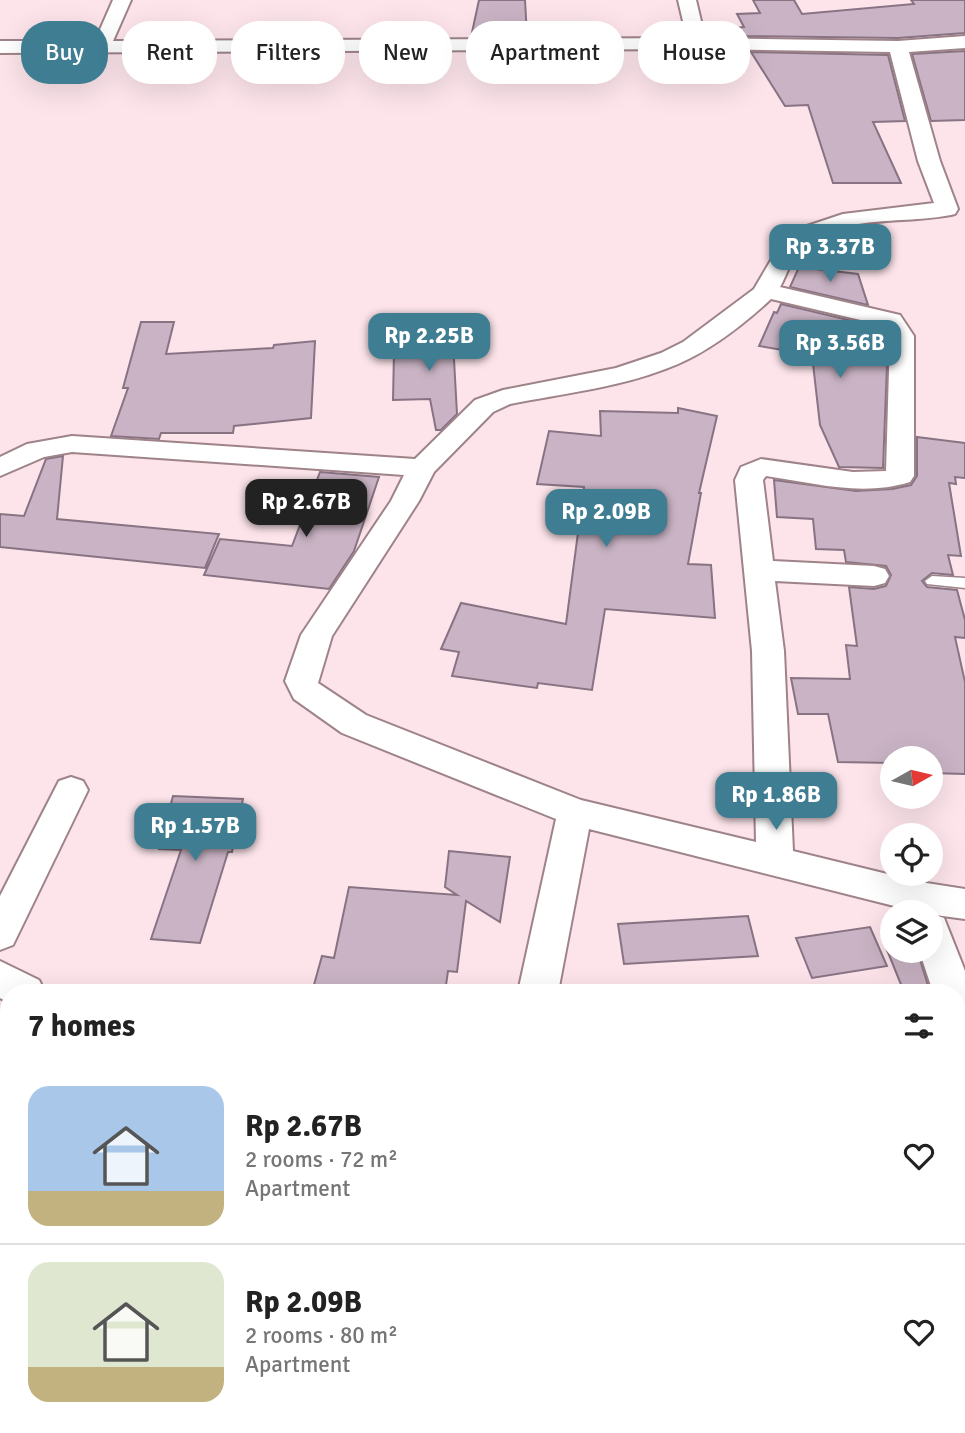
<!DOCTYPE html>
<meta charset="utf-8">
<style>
:root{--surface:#fff;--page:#f2f2f2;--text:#222;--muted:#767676;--line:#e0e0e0;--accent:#3e7d92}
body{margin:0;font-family:Signika,sans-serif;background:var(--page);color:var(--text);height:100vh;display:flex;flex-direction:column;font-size:26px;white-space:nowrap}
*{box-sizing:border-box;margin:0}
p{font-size:23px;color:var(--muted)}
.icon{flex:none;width:38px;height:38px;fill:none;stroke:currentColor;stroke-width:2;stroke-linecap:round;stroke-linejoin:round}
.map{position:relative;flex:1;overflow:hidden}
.side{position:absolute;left:0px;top:984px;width:966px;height:450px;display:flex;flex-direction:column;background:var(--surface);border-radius:28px 28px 0 0;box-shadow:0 7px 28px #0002}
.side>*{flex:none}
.banner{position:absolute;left:21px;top:21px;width:924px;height:63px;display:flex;gap:14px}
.needle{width:46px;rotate:82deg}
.controls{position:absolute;left:880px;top:746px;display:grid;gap:14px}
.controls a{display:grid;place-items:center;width:63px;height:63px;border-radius:50%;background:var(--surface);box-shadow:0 7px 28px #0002;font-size:35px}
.price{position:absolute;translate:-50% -60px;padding:0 16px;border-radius:14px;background:var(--accent);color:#fff;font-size:23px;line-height:46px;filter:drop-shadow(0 2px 4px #0008)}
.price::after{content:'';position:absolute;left:50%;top:42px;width:21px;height:16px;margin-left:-10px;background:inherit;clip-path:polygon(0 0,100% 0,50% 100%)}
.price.on{background:#222;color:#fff}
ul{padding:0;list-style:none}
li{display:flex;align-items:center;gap:21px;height:175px;padding:0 28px}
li+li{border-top:2px solid var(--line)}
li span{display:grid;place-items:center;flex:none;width:196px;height:140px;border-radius:21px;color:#555}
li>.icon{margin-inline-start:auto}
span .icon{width:84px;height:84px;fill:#fffc;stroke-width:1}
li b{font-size:30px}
h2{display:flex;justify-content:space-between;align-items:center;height:84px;padding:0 28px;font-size:30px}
.tag{padding:0 24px;border-radius:28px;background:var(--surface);box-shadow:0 7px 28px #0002;font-size:24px;line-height:63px}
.tag.on{background:var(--accent);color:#fff}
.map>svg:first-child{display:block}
.building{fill:#c9b3c4;stroke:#887383;stroke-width:2}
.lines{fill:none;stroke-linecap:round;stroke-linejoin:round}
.lane-casing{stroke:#9e8389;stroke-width:3}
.street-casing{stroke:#9e8389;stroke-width:4}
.path{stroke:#9c8b8f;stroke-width:5;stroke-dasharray:9 4.5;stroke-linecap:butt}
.lane{fill:#fff;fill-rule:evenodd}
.street{fill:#fff;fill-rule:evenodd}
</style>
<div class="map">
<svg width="965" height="1433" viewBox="0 0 965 1433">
<rect width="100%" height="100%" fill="#fce4ea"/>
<path class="building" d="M479 0H525L527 36 471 37Z
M753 0H794L802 14 914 4 911 0H965V33L898 38 741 36 735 28 744 27 737 14 760 13Z
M965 51V120L931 121 912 54Z
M751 52 888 55 905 121 873 122 901 183H833L808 105 785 106Z
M799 267 858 274 868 305 790 287Z
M781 304 874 326 887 365 883 468 839 467 820 425 812 355 759 346 774 312 777 313Z
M141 322H174L166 354 273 348 274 345 315 341 311 418 234 426 233 433H161L159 439 111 436 128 388H123Z
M452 323 457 414 441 430H436L430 399 393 400 394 352H422L417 325Z
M678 408 717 416 699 493H701L688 564 711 565 715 618 605 609 592 690 538 683 537 688 452 676 459 652 441 649 461 603 566 624 584 487 537 484 549 431 601 436 600 411 678 413Z
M917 437 965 443V478L955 477 956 484 949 483 961 556 948 555 953 575 932 573 922 581 927 587 957 590 965 620V638L955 637 965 682V774L931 773V758H892V763L838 762 828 714H798L791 678 850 679 846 645 857 646 849 587 874 589 886 586 891 575 886 566 846 562 844 550 816 549 813 519 777 517 774 480 856 491 892 489 911 485 917 476Z
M63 456 57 519 219 534 205 568 0 547V514L24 516 46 459Z
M320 472 379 477 354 551 329 589 204 575 220 539 292 546Z
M173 796 243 799 232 852H228L200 943 151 939 181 850 159 849Z
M449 851 510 857 500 922 466 901 457 972 448 971 445 992H312L322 956 334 958 349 887 457 895 445 887Z
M748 916 758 956 624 964 618 924Z
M870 927 887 966 812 978 796 938Z
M887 950H917L930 992H904Z"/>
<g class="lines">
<defs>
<path id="lane" d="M932 576 965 578V588L927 584 925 581Z"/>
<path id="street" d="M113 0H131L113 41 687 38 678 0H696L705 38 898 41 965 36V48L909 52 940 161 958 209 955 214C911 225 835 213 801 248 791 258 787 275 780 287L900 315 914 336V476L910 482C862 497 814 483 766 476L763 480 773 561 874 566 885 569 889 576 885 583 874 586 775 581 784 651 793 851 920 882 965 889V919L935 915 944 918 965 971V1045L957 1042V992H933L919 950H931V912H918L589 829 558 992H518L556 819 342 733 294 699 285 681 301 635 391 501 404 475 72 452 44 457 0 476V457L27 444 72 436 415 459 475 400 503 390 616 368 661 353 683 342 754 289 781 243 798 229 843 214 934 203 918 161 890 52 697 49 0 53V41H95ZM771 299 882 325 890 336 886 471 853 472 761 459 741 467 735 480 752 651 756 842 581 800 366 715 318 683 332 636 419 501 434 472 493 412 510 404C566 393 625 387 678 364 712 349 744 324 771 299Z
M71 777 83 781 88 790 13 945 0 950V896L59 781Z
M0 961 39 980 45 992H9V1003L0 998Z
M435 1424H483L481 1433H433Z"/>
</defs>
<use href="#lane" class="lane-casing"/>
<use href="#street" class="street-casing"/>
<path class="path" d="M0 1346 9 1348"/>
<use href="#lane" class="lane"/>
<use href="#street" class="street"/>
</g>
</svg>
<div class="controls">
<a><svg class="needle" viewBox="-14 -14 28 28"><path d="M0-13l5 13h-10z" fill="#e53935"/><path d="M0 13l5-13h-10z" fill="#767676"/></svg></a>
<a><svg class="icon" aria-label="locate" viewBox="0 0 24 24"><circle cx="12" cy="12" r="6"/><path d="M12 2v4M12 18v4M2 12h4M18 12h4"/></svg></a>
<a><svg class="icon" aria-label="layers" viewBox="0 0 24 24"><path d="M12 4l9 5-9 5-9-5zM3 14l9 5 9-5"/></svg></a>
</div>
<b class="price" style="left:830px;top:284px">Rp 3.37B</b>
<b class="price" style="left:429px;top:373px">Rp 2.25B</b>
<b class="price" style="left:840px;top:380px">Rp 3.56B</b>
<b class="price on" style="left:306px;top:539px">Rp 2.67B</b>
<b class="price" style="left:606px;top:549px">Rp 2.09B</b>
<b class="price" style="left:776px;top:832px">Rp 1.86B</b>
<b class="price" style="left:195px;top:863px">Rp 1.57B</b>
<div class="banner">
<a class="tag on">Buy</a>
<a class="tag">Rent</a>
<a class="tag">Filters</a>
<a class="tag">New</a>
<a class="tag">Apartment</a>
<a class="tag">House</a>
</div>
<section class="side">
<h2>7 homes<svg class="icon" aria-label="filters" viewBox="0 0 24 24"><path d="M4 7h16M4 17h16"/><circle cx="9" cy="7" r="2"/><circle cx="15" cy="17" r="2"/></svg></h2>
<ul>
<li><span style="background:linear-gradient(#a9c7e8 75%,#c2b280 0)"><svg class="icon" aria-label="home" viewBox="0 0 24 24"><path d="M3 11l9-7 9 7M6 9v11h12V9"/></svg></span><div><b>Rp 2.67B</b><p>2 rooms · 72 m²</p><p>Apartment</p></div><svg class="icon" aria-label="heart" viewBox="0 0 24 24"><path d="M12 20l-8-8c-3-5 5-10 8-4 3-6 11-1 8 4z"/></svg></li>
<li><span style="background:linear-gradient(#dfe7d0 75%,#c2b280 0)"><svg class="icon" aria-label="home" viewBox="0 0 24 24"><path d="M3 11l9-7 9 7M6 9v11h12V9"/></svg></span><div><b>Rp 2.09B</b><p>2 rooms · 80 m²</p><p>Apartment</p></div><svg class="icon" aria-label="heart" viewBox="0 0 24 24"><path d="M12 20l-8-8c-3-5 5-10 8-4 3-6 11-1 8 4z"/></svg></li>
</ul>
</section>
</div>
